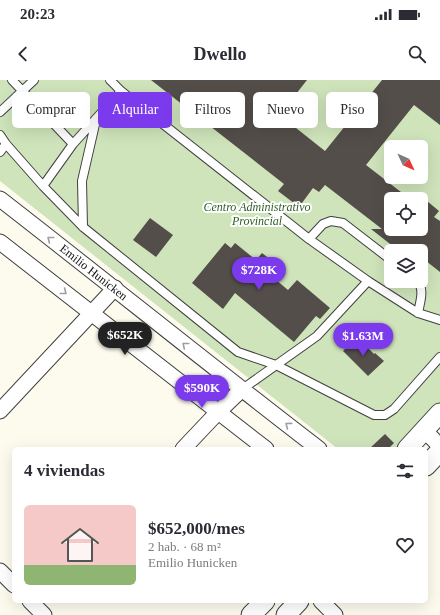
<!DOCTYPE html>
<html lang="es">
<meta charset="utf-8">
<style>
:root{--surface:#fff;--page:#f7f7f7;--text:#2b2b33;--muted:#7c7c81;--line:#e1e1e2;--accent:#7c3aed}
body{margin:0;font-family:"Times New Roman",serif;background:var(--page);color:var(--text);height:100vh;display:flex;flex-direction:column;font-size:15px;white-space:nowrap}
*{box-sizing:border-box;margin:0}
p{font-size:13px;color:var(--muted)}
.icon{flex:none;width:22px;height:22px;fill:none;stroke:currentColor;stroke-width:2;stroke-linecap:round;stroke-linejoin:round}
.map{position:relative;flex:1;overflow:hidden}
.drawer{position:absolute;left:12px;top:367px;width:416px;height:156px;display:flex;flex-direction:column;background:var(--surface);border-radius:6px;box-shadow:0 4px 16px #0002}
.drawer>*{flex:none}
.banner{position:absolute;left:12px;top:12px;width:416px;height:36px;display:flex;gap:8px}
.needle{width:26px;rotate:134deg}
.buttons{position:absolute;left:384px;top:60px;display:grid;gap:8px}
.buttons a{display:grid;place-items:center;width:44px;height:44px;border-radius:6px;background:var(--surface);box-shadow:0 4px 16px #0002;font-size:20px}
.price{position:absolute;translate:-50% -34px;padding:0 9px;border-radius:14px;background:var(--accent);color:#fff;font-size:13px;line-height:26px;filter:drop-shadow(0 1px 2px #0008)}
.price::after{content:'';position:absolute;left:50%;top:24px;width:12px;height:9px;margin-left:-6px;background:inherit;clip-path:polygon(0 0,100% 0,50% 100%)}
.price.current{background:#222;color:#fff}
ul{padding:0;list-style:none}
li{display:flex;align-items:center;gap:12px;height:100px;padding:0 12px}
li+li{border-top:1px solid var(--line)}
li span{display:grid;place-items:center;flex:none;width:112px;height:80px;border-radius:6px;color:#555}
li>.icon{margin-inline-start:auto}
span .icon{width:48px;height:48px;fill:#fffc;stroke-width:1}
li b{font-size:17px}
h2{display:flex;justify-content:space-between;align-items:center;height:48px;padding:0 12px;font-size:17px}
.chip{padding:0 14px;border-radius:6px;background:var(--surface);box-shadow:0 4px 16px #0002;font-size:14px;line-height:36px}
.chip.current{background:var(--accent);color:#fff}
.status{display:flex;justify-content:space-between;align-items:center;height:28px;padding:0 20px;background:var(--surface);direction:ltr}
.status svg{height:11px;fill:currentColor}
header{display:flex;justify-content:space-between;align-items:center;height:52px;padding:0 12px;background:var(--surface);font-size:18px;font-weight:600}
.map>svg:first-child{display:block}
.green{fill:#cfe4bb;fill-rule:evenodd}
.building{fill:#544e4a}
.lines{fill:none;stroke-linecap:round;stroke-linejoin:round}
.service-casing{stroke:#404040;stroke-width:10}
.minor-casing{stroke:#404040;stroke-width:17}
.tertiary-casing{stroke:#404040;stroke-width:21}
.service{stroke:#fff;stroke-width:8}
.minor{stroke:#fff;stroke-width:15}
.tertiary{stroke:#fff;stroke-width:19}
.oneway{stroke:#9e9e9e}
.labels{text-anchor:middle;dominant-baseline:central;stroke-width:4;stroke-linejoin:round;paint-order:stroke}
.park-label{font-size:12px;font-style:italic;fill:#2d5d24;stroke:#fff}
.street-label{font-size:12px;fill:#0d0d0d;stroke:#fff}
</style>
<div class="status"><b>20:23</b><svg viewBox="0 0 49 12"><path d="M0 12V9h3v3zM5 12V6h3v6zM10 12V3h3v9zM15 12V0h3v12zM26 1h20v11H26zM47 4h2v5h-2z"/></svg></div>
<header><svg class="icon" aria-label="back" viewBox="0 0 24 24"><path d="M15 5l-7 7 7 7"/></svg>Dwello<svg class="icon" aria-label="search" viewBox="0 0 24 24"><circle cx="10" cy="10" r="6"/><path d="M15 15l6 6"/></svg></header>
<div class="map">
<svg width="440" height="535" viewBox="0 0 440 535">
<rect width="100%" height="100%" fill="#fdfbee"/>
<path class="green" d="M0 0H440V328L401 369H338L0 101ZM391 67H421V97H391ZM391 119H421V149H391ZM391 171H421V201H391Z"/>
<path class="building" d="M151 0H307L289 23 295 28 286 40 325 71 382 0H440V45L414 25 366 85 410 119H391V149H421V116L439 131 434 137 440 141V192L421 177V171H413L406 166 402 171H399L371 149H382L325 105 319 112 313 108 299 127 278 111 284 104Z
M150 138 173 155 156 177 133 160Z
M225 163 231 168 235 163 256 180 262 173 271 180 263 189 288 210 297 200 330 228 320 239 316 236 294 262 235 213 223 229 192 203Z
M357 257 374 274 375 273 384 281 368 296 343 271Z
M385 354 394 363 388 369H369Z"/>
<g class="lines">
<defs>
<path id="service" d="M12 0 73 64
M110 0 121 11 309 159 368 201 418 233 440 240
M0 32 34 0
M0 55 6 64 43 106 73 64 121 11
M0 72 6 64
M43 106 83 147 238 272 276 285 374 335H385L394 329 440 277
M83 147 82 101 96 40
M309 159 323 144 331 141 343 143 391 180
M417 201C425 209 420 222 418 233
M241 310 317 256 368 201"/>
<g id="minor">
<path id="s1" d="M0 119C107 202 212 287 319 369"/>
<path d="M0 162 266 369"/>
<path d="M0 331 115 208"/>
<path d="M424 350 440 366"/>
<path d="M183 369 218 332 241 310"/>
<path d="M0 491 14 505"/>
<path d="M30 521 44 535"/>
<path d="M321 521 335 535"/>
</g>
<path id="tertiary" d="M407 369 440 333
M426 386 440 371
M251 535 265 521
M286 535 299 521"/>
</defs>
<use href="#service" class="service-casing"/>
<use href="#minor" class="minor-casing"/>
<use href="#tertiary" class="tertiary-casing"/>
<use href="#service" class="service"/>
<use href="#minor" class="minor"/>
<use href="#tertiary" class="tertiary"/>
</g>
<defs><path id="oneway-chevron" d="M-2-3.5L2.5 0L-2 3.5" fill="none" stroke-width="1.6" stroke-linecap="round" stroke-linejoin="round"/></defs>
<g class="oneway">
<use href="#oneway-chevron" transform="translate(50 159) rotate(-142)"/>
<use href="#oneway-chevron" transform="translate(64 212) rotate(38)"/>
<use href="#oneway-chevron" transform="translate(185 265) rotate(-141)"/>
<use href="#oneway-chevron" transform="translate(288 345) rotate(-143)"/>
</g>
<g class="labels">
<g class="park-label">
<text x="257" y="127">Centro Administrativo<tspan x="257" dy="14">Provincial</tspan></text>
</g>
<g class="street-label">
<text stroke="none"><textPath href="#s1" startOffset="119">Emilio Hunicken</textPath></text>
</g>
</g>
</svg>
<div class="buttons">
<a><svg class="needle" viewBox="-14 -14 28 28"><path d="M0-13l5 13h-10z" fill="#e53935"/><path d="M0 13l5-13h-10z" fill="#7c7c81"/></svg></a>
<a><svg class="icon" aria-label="locate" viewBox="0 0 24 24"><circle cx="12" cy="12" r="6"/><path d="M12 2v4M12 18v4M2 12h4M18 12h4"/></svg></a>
<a><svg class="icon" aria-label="layers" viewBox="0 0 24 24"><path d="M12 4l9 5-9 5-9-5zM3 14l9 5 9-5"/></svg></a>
</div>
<b class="price" style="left:259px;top:211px">$728K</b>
<b class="price current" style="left:125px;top:276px">$652K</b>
<b class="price" style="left:363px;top:277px">$1.63M</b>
<b class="price" style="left:202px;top:329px">$590K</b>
<div class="banner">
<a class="chip">Comprar</a>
<a class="chip current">Alquilar</a>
<a class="chip">Filtros</a>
<a class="chip">Nuevo</a>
<a class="chip">Piso</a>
</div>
<section class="drawer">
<h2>4 viviendas<svg class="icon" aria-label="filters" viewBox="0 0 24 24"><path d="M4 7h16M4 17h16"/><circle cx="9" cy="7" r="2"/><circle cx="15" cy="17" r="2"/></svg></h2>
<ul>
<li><span style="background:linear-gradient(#f6c9c9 75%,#8fb573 0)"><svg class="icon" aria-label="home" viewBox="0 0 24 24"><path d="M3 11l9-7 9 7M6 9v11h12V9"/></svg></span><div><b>$652,000/mes</b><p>2 hab. · 68 m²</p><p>Emilio Hunicken</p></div><svg class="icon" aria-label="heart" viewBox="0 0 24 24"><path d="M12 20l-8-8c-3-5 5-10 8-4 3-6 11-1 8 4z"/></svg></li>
</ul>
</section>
</div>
